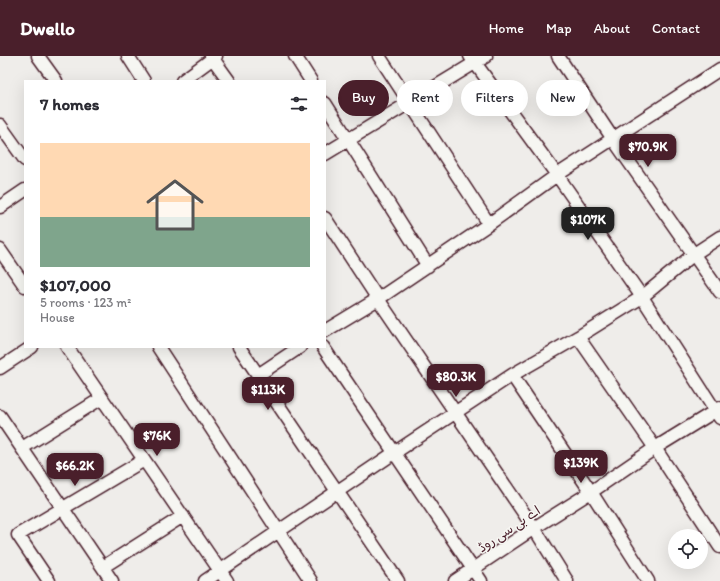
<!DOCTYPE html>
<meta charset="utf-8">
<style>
:root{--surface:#fff;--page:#f2f2f3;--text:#2b2b33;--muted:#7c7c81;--line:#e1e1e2;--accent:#4a1f2b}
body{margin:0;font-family:Itim,"Playpen Sans Arabic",sans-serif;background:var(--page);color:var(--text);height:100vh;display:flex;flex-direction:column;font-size:15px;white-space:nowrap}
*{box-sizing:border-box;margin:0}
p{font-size:13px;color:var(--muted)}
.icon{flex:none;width:22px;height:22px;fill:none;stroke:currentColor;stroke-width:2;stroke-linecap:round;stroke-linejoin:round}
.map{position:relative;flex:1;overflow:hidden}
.panel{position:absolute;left:24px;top:24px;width:302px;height:268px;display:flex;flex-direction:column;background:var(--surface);border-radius:0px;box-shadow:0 4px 16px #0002}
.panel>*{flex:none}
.top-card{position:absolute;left:338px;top:24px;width:322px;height:36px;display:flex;gap:8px}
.buttons{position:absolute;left:668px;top:473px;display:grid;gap:8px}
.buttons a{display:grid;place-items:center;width:40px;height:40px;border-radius:50%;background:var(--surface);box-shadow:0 4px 16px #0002;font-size:20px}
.price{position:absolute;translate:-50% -34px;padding:0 9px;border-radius:8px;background:var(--accent);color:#fff;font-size:13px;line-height:26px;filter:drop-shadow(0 1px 2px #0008)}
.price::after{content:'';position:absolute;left:50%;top:24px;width:12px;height:9px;margin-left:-6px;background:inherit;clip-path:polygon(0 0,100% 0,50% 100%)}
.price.selected{background:#222;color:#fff}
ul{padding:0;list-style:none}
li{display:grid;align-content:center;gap:8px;height:212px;padding:0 16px}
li+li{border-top:1px solid var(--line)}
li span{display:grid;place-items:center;height:124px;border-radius:0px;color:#555}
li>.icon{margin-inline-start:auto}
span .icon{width:72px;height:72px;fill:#fffc;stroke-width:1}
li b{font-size:17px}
h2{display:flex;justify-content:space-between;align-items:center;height:48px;padding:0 16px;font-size:17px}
.pill{padding:0 14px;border-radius:18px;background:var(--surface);box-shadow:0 4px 16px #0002;font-size:14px;line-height:36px}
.pill.selected{background:var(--accent);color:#fff}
header{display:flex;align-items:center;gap:24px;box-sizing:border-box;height:56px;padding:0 20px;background:var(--accent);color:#fff}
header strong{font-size:19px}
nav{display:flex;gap:22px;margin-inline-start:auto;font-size:14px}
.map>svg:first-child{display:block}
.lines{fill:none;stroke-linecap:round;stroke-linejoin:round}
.street-casing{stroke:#4a1f2b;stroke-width:15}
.street{stroke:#f6f6f2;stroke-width:12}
.labels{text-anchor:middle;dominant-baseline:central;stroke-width:3;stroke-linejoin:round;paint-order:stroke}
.street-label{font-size:13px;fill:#4a1f2b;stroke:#f6f6f2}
</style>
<header>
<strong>Dwello</strong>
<nav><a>Home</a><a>Map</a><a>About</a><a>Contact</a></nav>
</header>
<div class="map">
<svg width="720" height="525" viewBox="0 0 720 525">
<rect width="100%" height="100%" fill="#efedea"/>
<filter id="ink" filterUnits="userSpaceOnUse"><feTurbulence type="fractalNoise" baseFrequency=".025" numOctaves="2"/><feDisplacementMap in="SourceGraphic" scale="8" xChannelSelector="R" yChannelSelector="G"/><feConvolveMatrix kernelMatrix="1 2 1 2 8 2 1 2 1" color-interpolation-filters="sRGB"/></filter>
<g filter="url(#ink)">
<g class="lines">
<defs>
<path id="street" d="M38 0 56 25
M128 0 144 25
M211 0 229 25
M295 0 311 25
M379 0 489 168
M470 0 557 119 642 241 720 362
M558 0 613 83 720 236
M182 25 216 0
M325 47 428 210
M0 69 25 104
M325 98 486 0
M0 151 25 134
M325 162 378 243 534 472 567 525
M0 194 25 230
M325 275 378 243 489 168 557 119 720 13
M578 281 655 392 720 491
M67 291 227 525
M158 291 311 525
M239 291 258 319
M300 291 258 319 398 525
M323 291 481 525
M0 312 32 291
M512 319 591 436 648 525
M0 360 112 525
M22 392 102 342
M103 511 183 460
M49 525 18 479 144 404
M205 525 394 397 512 319 578 281 642 241 694 198 720 181
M455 525 534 472 591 436 655 392 720 352"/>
</defs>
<use href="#street" class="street-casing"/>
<use href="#street" class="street"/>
</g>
</g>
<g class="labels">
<g class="street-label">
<text transform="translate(509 473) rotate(-34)">اے بی سی روڈ</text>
</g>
</g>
</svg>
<div class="buttons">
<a><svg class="icon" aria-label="locate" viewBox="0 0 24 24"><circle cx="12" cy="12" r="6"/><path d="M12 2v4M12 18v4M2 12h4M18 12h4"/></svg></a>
</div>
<b class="price" style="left:648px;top:112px">$70.9K</b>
<b class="price selected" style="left:588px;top:185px">$107K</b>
<b class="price" style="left:456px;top:342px">$80.3K</b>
<b class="price" style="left:268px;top:355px">$113K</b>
<b class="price" style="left:157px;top:401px">$76K</b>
<b class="price" style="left:581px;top:428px">$139K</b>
<b class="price" style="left:75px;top:431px">$66.2K</b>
<div class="top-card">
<a class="pill selected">Buy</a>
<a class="pill">Rent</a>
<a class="pill">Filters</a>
<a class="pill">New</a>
</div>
<section class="panel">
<h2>7 homes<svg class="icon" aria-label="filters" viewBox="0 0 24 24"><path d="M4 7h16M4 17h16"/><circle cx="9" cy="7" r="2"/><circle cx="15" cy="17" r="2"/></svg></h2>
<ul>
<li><span style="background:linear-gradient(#ffd9b3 60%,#7fa58c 0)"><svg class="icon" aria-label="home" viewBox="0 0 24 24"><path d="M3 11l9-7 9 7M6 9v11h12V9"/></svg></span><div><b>$107,000</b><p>5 rooms · 123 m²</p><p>House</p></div></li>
</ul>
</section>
</div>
